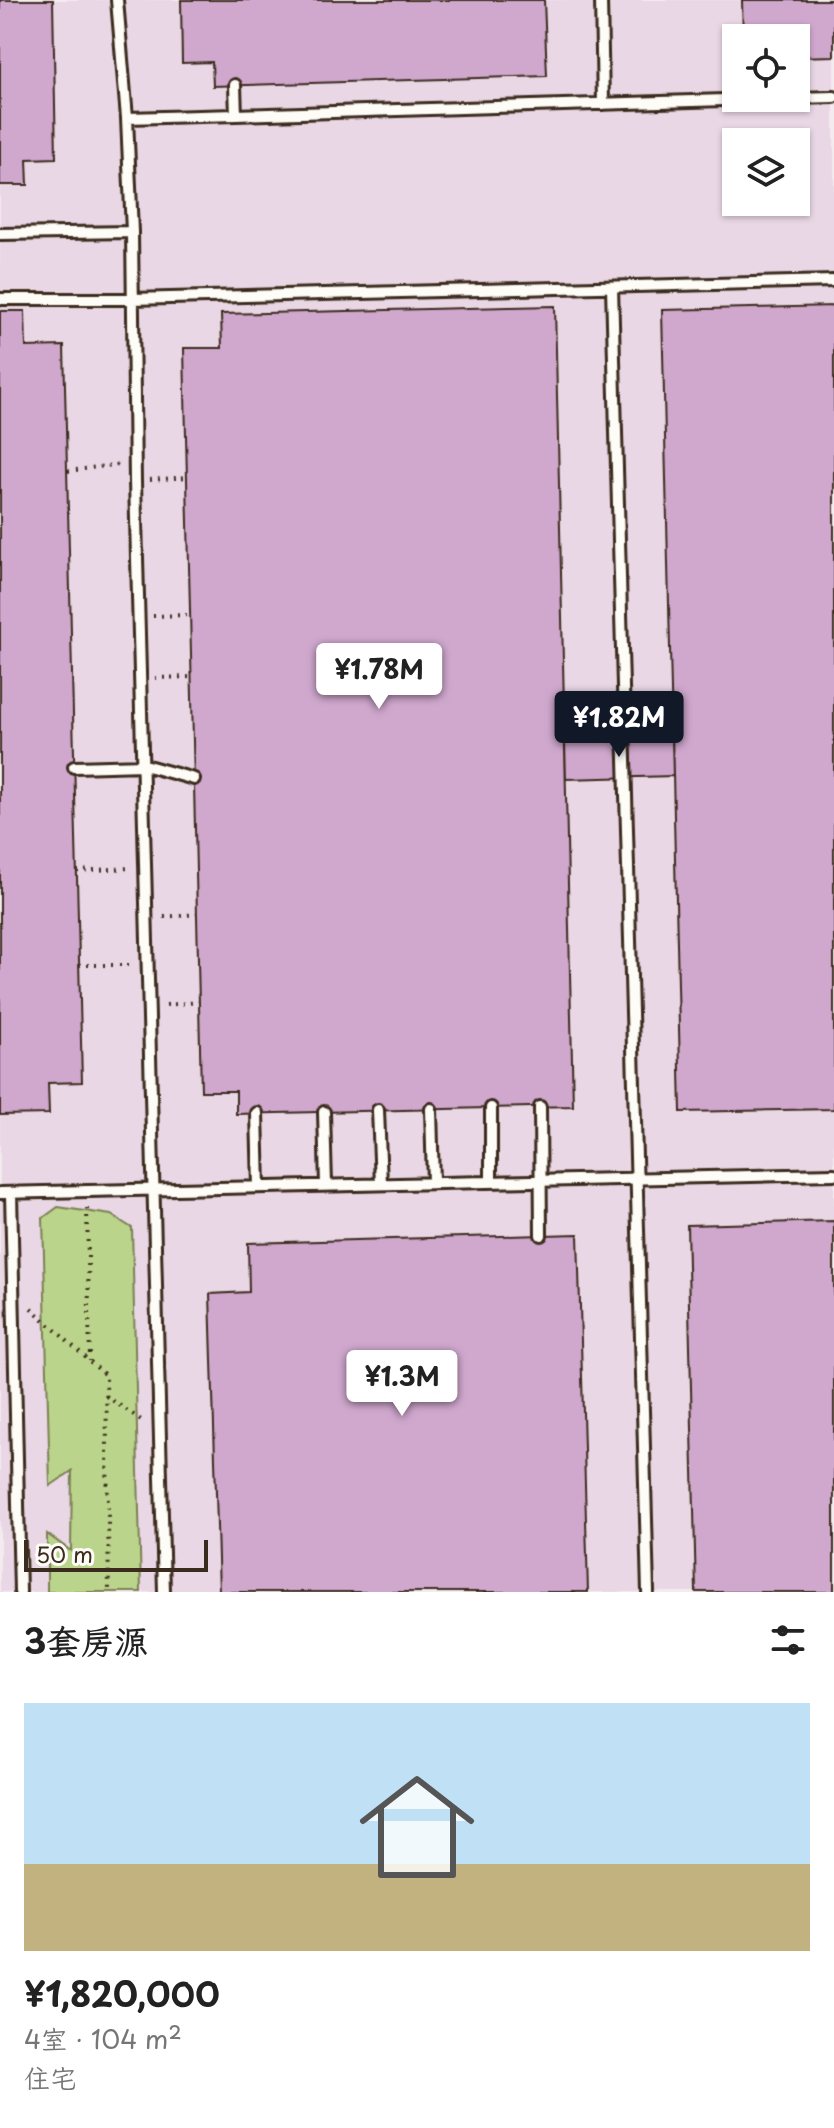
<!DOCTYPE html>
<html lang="zh">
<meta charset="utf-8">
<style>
:root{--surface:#fff;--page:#f2f2f2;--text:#222;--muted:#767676;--line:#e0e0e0;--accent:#111827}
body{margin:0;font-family:"Playpen Sans","LXGW WenKai TC",sans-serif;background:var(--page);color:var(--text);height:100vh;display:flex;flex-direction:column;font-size:30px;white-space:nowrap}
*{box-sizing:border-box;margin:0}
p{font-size:26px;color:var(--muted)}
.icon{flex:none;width:44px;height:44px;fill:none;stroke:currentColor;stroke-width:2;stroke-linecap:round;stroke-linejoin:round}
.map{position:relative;height:1592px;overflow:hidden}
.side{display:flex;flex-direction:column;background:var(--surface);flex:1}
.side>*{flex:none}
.controls{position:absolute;left:722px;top:24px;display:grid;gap:16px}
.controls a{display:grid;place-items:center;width:88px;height:88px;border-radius:0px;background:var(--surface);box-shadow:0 2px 6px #0004;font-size:40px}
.scale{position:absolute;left:24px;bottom:20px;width:184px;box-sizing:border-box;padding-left:8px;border:4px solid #3b2a1e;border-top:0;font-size:22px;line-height:28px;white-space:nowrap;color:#3b2a1e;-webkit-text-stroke:6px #fdfcf7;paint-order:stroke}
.price{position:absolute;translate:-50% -68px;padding:0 18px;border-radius:8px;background:#fff;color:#222;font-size:26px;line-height:52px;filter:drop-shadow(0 2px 4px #0008)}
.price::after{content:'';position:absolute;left:50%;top:48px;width:24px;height:18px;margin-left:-12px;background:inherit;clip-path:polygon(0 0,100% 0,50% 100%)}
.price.current{background:var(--accent);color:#fff}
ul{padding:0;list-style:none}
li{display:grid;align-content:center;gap:16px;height:424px;padding:0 24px}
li+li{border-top:2px solid var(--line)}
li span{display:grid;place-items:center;height:248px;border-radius:0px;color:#555}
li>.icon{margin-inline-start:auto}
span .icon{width:144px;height:144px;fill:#fffc;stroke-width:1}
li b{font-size:34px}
h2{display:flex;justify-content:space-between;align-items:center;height:96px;padding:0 24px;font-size:34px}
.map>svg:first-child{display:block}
.built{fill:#e9d7e5;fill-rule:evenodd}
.green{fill:#bbd48b;stroke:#7b7f54;stroke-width:2}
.building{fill:#d0a8ce;stroke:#3b2a1e;stroke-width:2}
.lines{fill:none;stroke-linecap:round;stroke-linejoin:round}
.service-casing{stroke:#3b2a1e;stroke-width:16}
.path{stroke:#3b2a1e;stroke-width:4;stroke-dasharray:2 6;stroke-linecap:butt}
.service{stroke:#fdfcf7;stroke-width:10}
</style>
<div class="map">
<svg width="834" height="1592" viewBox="0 0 834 1592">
<rect width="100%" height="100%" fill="#f4ebef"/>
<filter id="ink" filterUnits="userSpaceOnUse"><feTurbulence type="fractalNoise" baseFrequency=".0125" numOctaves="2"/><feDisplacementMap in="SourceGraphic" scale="16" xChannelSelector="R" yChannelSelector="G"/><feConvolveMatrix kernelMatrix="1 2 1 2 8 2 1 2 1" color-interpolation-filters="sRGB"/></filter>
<g filter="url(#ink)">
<path class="built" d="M0 0H834V1592H0ZM736 38H796V98H736ZM736 142H796V202H736Z"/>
<path class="green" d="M58 1207 111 1215 132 1228 141 1592H47V1534L71 1551 72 1471 50 1486 43 1218Z"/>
<path class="building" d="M0 0H53L56 158 27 159 28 185H0Z
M181 0H544L547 76 213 86 212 62 182 63Z
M742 0H834V56L796 57V38H743Z
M555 306 573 1106 236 1114V1091H201L184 348H222L221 314Z
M834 306V1109L681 1112 662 310Z
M0 311H25L26 347 64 346 82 1082 48 1083 49 1114 0 1115Z
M672 739 673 776 566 779 565 742Z
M834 1221V1592H696L687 1225Z
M578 1234 588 1592H219L210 1294 249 1292 248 1243Z"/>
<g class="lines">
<defs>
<path id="service" d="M601 0 603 104
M796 98 834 97
M236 115 793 98
M127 118 236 115 235 85
M132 232 135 481 164 1592
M0 234 132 232 127 118 117 0
M612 287 648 1592
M0 299H132L834 281
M74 767 144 765 194 779
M540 1107 541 1235
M491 1108V1182
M431 1109 433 1183
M378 1110 381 1184
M324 1112 326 1185
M257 1113 259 1187
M0 1193 834 1174
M11 1193 20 1592"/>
</defs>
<use href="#service" class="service-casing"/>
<path class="path" d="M68 471 121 464
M150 480 187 477
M153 616 190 615
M155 678 192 677
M77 871 130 868
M164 917 197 914
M79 965H133
M166 1005 199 1002
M87 1208 90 1361
M31 1308 106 1376 109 1592
M106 1396 144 1422"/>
<use href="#service" class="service"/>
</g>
</g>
</svg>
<div class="controls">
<a><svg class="icon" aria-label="locate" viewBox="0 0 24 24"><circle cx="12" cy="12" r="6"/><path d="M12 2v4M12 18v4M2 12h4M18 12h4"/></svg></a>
<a><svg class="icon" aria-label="layers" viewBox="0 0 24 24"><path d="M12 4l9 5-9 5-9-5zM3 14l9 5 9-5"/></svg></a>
</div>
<div class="scale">50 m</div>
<b class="price" style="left:379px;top:711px">¥1.78M</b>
<b class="price current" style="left:619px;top:759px">¥1.82M</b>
<b class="price" style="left:402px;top:1418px">¥1.3M</b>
</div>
<section class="side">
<h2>3套房源<svg class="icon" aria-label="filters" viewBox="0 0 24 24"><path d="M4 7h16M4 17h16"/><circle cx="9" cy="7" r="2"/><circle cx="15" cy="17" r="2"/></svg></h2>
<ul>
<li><span style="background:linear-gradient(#bfe0f5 65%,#c2b280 0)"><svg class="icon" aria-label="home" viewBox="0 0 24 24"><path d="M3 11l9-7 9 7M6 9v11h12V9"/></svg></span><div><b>¥1,820,000</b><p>4室 · 104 m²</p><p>住宅</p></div></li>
</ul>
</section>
